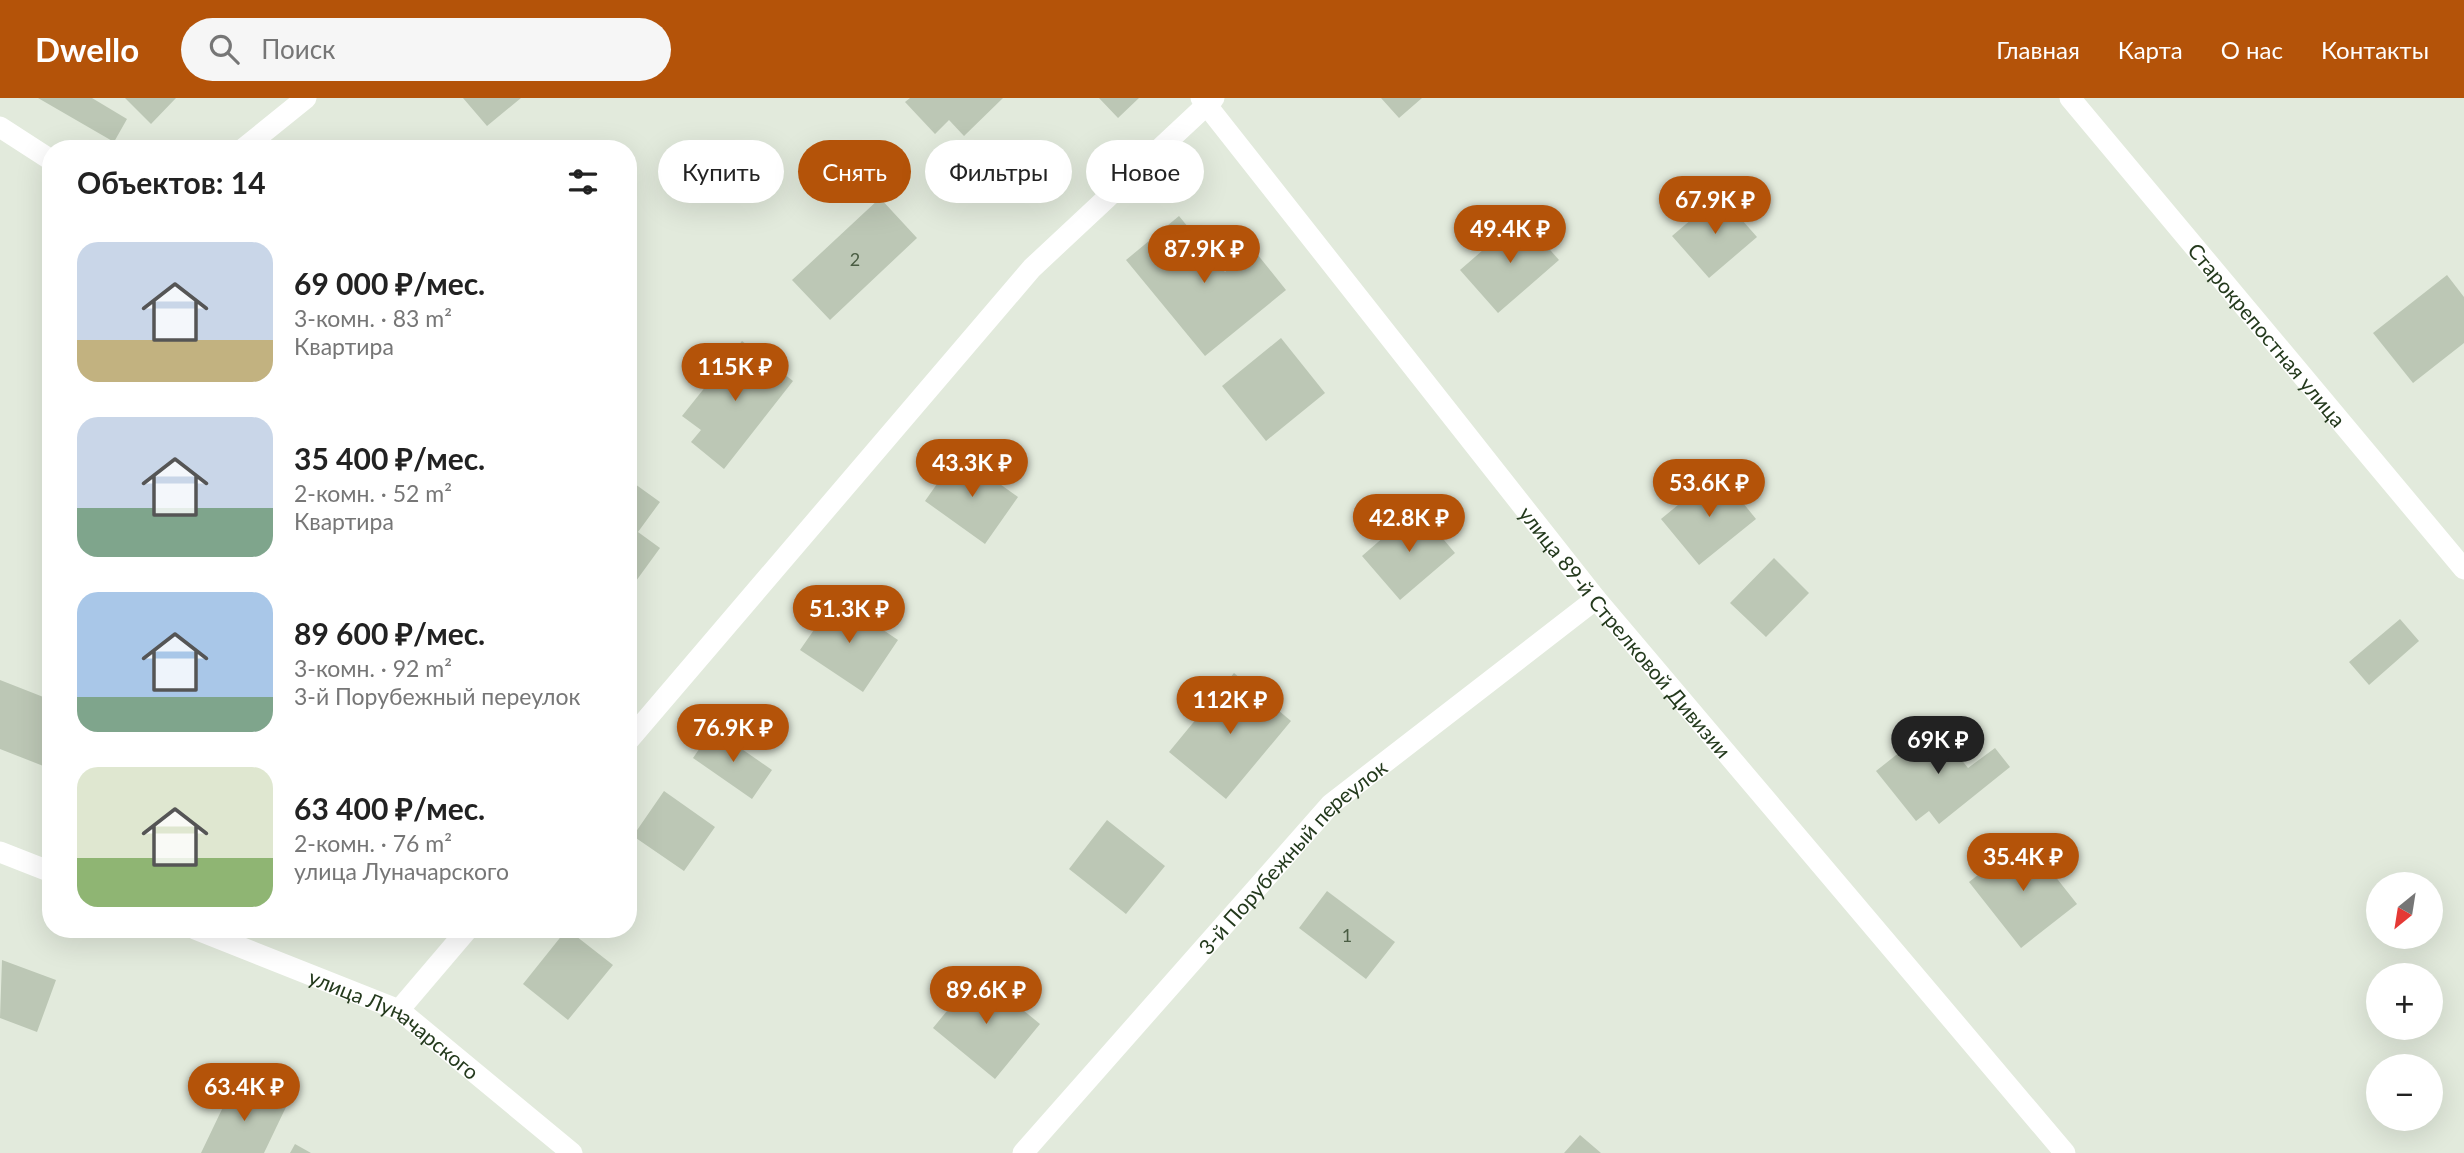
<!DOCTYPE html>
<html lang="ru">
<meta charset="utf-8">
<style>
:root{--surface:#fff;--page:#f6f6f6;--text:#222;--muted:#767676;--accent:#b45309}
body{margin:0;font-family:Lato,sans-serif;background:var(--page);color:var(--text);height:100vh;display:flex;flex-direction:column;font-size:26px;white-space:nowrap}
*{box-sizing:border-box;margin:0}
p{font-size:23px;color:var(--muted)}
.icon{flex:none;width:38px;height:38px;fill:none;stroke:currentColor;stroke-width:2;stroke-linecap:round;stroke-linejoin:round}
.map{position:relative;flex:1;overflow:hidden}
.panel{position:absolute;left:42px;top:42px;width:595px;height:798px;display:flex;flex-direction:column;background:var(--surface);border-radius:28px;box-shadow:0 7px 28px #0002}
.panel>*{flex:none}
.guide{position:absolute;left:658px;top:42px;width:665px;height:63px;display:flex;gap:14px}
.needle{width:46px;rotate:210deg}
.fabs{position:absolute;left:2366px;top:774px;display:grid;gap:14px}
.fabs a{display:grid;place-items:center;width:77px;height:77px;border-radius:50%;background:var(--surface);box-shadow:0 7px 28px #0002;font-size:35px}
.price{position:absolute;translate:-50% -60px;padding:0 16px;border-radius:24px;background:var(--accent);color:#fff;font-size:23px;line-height:46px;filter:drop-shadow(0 2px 4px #0008)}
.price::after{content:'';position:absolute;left:50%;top:42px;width:21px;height:16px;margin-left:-10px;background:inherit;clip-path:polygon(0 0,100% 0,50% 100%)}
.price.selected{background:#222;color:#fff}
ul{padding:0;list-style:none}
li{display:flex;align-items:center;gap:21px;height:175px;padding:0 35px}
li span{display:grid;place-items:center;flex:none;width:196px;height:140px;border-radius:21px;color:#555}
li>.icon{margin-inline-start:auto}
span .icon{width:84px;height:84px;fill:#fffc;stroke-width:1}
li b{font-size:30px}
h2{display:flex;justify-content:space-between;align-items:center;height:84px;padding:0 35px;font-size:30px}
.tag{padding:0 24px;border-radius:32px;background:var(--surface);box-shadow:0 7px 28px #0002;font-size:24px;line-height:63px}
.tag.selected{background:var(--accent);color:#fff}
header{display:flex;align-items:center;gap:42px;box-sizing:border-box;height:98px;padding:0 35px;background:var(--accent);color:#fff}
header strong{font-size:33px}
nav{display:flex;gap:38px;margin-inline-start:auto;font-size:24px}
.search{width:490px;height:63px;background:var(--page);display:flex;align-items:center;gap:18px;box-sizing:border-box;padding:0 24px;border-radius:38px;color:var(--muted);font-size:26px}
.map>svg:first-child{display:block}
.building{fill:#bcc7b5}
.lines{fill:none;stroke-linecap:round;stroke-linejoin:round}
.street{stroke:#fff;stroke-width:21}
.labels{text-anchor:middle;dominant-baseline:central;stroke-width:5;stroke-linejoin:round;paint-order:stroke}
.number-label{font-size:18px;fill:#4a5d43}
.street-label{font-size:21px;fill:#243a1d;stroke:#f1f6ed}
</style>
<header>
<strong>Dwello</strong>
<div class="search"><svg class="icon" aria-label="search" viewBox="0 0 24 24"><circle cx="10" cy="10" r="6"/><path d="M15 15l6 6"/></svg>Поиск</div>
<nav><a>Главная</a><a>Карта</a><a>О нас</a><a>Контакты</a></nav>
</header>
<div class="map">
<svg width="2464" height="1055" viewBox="0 0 2464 1055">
<rect width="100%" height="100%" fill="#e2eadc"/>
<path class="building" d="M38 0H92L127 21 114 44Z
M125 0H176L151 26Z
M463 0H521L487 28Z
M910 0H1003L964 38 949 22 935 36 905 4Z
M1099 0H1139L1118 20Z
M1381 0H1422L1399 20Z
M1720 97 1757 139 1709 180 1672 138Z
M880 100 917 140 830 222 792 182Z
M1179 118 1225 174 1253 151 1286 192 1205 258 1126 162Z
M1521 119 1559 162 1498 215 1460 172Z
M2447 177 2464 199V245L2413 285 2373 235Z
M1281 240 1325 295 1266 343 1222 288Z
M742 243 793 283 724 371 691 344 701 332 682 318Z
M958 356 1018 399 985 446 925 403Z
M1718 374 1756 421 1699 467 1661 421Z
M628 381 660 404 638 434 660 450 628 494Z
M1417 410 1455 455 1400 502 1362 458Z
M1774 460 1809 495 1766 539 1730 505Z
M836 500 898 542 863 594 800 552Z
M2400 521 2419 543 2369 587 2349 564Z
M1234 575 1291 623 1226 701 1169 654Z
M0 582 51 602V671L0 651Z
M1934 627 1968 670 1995 650 2010 669 1939 726 1929 713 1916 723 1876 673Z
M713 631 772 672 752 701 693 660Z
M664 693 715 729 684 773 633 738Z
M1107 722 1165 768 1126 816 1069 771Z
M2025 740 2077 806 2021 850 1969 784Z
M1327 793 1395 844 1366 881 1299 830Z
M567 831 613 867 568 922 523 886Z
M2 862 56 882 37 934 0 920Z
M978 875 1040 926 995 981 933 930Z
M235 984 286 1009 264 1055H201Z
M1580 1037 1601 1055H1564Z
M295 1046 311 1055H290Z"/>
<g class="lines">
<g class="street">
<path id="s1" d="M1201 0 1596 501 2065 1055"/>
<path id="s2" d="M2070 0 2464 471"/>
<path d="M0 29 51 62"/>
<path d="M243 51 306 0"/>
<path d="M628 643 1032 170 1214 0"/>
<path d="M0 754 51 774"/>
<path id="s3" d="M195 831 399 912 572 1055"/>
<path d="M399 912 468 831"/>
<path id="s4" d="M1023 1055 1331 706 1596 501"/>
</g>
</g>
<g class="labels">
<g class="number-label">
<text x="855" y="161">2</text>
<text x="1347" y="837">1</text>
</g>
<g class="street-label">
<text stroke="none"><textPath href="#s2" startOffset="308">Старокрепостная улица</textPath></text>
<text stroke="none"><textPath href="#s1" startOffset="682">улица 89-й Стрелковой Дивизии</textPath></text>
<text stroke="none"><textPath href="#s4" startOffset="401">3-й Порубежный переулок</textPath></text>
<text stroke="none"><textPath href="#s3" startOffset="222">улица Луначарского</textPath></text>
</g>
</g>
</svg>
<div class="fabs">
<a><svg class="needle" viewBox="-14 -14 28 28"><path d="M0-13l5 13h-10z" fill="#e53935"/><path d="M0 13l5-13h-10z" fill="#767676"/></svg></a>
<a>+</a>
<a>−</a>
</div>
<b class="price" style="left:1715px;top:138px">67.9K ₽</b>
<b class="price" style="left:1510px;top:167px">49.4K ₽</b>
<b class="price" style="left:1204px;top:187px">87.9K ₽</b>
<b class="price" style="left:735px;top:305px">115K ₽</b>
<b class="price" style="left:972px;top:401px">43.3K ₽</b>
<b class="price" style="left:1709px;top:421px">53.6K ₽</b>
<b class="price" style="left:1409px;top:456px">42.8K ₽</b>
<b class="price" style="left:849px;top:547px">51.3K ₽</b>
<b class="price" style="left:1230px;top:638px">112K ₽</b>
<b class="price" style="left:733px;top:666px">76.9K ₽</b>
<b class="price selected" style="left:1938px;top:678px">69K ₽</b>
<b class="price" style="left:2023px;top:795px">35.4K ₽</b>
<b class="price" style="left:986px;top:928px">89.6K ₽</b>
<b class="price" style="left:244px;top:1025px">63.4K ₽</b>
<div class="guide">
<a class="tag">Купить</a>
<a class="tag selected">Снять</a>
<a class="tag">Фильтры</a>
<a class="tag">Новое</a>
</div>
<section class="panel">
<h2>Объектов: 14<svg class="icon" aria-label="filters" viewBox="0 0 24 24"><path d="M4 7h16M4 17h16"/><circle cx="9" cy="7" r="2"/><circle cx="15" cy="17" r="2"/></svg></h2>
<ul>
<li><span style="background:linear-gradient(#c9d6e8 70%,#c2b280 0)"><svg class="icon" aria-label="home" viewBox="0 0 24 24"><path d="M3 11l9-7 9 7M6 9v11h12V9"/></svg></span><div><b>69 000 ₽/мес.</b><p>3-комн. · 83 m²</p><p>Квартира</p></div></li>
<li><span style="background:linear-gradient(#c9d6e8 65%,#7fa58c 0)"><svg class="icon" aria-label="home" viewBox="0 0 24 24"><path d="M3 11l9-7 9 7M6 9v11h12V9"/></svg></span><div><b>35 400 ₽/мес.</b><p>2-комн. · 52 m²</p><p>Квартира</p></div></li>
<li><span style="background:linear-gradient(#a9c7e8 75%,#7fa58c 0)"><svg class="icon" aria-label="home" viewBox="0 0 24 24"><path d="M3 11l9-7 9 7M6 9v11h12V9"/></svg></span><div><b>89 600 ₽/мес.</b><p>3-комн. · 92 m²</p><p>3-й Порубежный переулок</p></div></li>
<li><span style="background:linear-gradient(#dfe7d0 65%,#8fb573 0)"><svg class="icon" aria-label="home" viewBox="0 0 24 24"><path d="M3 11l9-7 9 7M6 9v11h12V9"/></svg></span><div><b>63 400 ₽/мес.</b><p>2-комн. · 76 m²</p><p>улица Луначарского</p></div></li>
</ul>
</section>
</div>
